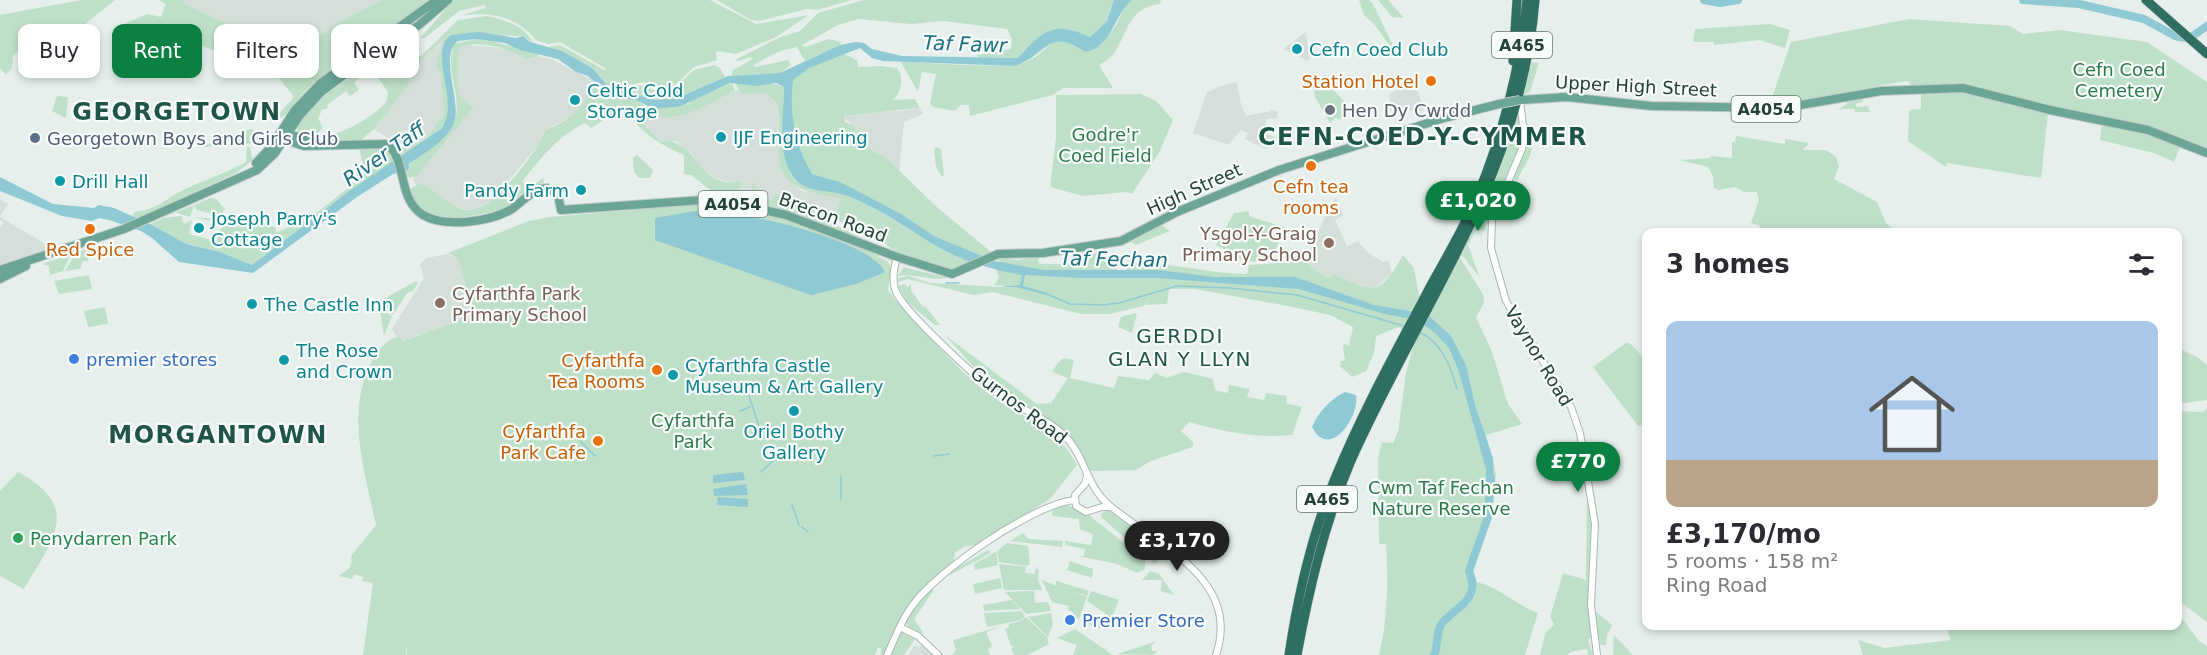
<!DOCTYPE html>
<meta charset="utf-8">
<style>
:root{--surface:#fff;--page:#f2f2f3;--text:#2b2b33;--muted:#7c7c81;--accent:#0b8043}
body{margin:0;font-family:"DejaVu Sans",sans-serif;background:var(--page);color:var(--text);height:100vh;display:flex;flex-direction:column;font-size:22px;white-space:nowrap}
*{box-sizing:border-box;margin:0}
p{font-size:20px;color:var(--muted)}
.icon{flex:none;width:33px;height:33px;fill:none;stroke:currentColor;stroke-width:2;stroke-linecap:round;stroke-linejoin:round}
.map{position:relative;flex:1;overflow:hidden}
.drawer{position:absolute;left:1642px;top:228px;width:540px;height:402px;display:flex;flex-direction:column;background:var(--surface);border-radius:12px;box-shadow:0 3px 9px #0003}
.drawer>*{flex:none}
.hud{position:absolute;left:18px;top:24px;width:570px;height:54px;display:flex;gap:12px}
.price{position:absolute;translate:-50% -51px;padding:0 14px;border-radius:21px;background:var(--accent);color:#fff;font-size:20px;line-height:39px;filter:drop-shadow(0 2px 3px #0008)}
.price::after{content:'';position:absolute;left:50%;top:36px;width:18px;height:14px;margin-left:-9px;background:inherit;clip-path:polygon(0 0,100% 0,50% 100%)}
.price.selected{background:#222;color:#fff}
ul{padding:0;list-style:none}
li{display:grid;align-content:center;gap:12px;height:318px;padding:0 24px}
li span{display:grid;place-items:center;height:186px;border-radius:12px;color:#555}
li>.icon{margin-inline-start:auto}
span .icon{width:108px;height:108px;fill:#fffc;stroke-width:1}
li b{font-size:26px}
h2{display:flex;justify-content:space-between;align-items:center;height:72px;padding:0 24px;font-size:26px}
.pill{padding:0 21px;border-radius:12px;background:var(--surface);box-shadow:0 3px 9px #0003;font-size:21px;line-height:54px}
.pill.selected{background:var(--accent);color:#fff}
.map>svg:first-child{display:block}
.built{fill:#d4dfda}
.green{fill:#bfe0c8}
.water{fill:#8ec9d4}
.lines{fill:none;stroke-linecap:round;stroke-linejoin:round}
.stream{stroke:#8ec9d4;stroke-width:1.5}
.river{stroke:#8ec9d4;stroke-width:8}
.minor-casing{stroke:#a8b8b2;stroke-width:8}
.major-casing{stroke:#c2cac8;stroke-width:10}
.highway-casing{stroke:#c2cac8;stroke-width:10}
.minor{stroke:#fff;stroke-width:6}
.major{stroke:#6aa596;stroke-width:8}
.highway{stroke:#2f6f62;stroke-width:9}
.major-bridge-casing{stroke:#c2cac8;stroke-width:10;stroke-linecap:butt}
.major-bridge{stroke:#6aa596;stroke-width:8}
.culture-dot{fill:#0f9aa8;stroke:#f7fbf9;stroke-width:2}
.food-dot{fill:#e8710a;stroke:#f7fbf9;stroke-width:2}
.worship-dot{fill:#6b7280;stroke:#f7fbf9;stroke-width:2}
.service-dot{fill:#5c6f8a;stroke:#f7fbf9;stroke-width:2}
.education-dot{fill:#8d6e63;stroke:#f7fbf9;stroke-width:2}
.shop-dot{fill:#3f7fe0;stroke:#f7fbf9;stroke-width:2}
.leisure-dot{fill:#2e9e5b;stroke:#f7fbf9;stroke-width:2}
.labels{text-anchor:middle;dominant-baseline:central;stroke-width:4.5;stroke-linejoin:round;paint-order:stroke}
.shield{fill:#f7fbf9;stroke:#637a73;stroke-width:1.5}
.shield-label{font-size:16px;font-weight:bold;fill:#24423a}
.culture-label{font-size:18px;fill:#0d838f;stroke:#f7fbf9;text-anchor:start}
.park-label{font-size:18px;fill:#2d7a4b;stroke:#f7fbf9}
.food-label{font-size:18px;fill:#c56008;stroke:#f7fbf9;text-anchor:end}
.street-label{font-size:18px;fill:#24423a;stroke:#f7fbf9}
.worship-label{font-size:18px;fill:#5b616d;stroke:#f7fbf9;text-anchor:start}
.service-label{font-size:18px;fill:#4e5e75;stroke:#f7fbf9;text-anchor:start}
.education-label{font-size:18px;fill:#785e54;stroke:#f7fbf9;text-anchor:end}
.shop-label{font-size:18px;fill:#366cbe;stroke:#f7fbf9;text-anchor:start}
.leisure-label{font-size:18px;fill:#27864d;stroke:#f7fbf9;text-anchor:start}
.water-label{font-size:20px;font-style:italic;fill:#1c6f80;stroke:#f7fbf9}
.neighbourhood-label{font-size:20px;letter-spacing:1.5px;fill:#1f5548;stroke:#f7fbf9}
.district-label{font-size:24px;font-weight:bold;letter-spacing:1.5px;fill:#1f5548;stroke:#f7fbf9}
</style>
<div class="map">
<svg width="2207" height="655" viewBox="0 0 2207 655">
<rect width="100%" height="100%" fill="#e6efeb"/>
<path class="built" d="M183 0H383L344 19 291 54 185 4Z
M1306 32 1309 59 1308 61 1283 49Z
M444 37 446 39 436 65 441 73 444 114 428 138 406 149 374 129 408 86 414 67Z
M464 45 492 47 511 51 528 59 538 56 551 59 594 81 587 99 572 116 545 130 540 143 492 200 477 209 468 210 454 206 427 187 415 184 413 178 473 108 458 94 457 49Z
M1416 81 1423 111 1391 110 1389 94Z
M1237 82 1241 105 1246 116 1271 111V109L1278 111 1277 118 1266 119V131L1268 135 1280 138 1265 149 1245 139 1248 133 1241 130 1229 145 1193 133 1207 92 1221 86Z
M738 90 741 94 764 93 775 101 781 134 780 154 800 190 841 198 836 214 828 212 827 221 790 203 776 193 772 201 751 187V193L745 194 738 190 739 180 732 183 715 178 701 169 693 155 677 142 668 140 661 143 634 115 635 111 640 110 682 115Z
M918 104 923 114 904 122 899 172 884 156 871 150 853 125 842 117 875 112 903 111 918 108Z
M0 199 8 204 0 217 52 248 0 265V226L4 223 0 220Z
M1334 199H1337L1343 216 1335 220 1347 246 1358 241 1367 252 1383 262 1388 260 1392 274 1373 289 1361 288 1336 275 1329 278 1312 268 1308 261 1311 245Z
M447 254 457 258 476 315 402 341 397 338 392 329 424 278 420 264 427 258Z
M922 644 933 655H908L915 645 919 648Z"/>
<path class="green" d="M81 0H115L69 37 61 40 59 36 24 46 13 56 12 68 6 75 0 68V15Z
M158 0H183L185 4 291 54 344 19 383 0H430C391 38 337 57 299 98 289 109 284 124 268 119L278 115 294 97 278 77 186 39 162 33 130 30 124 24 147 14 161 17 166 4Z
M454 0H710L756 24 809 15 776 37 736 54 716 51 717 60 694 67 670 90H656L644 82 628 85 629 87 639 85 666 95 694 70 714 65 720 68 725 77 677 98 656 100 610 88 592 68 562 51 548 47 560 45 606 71 605 68 560 42 548 44 536 40C517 17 491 11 461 16L485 8V5L459 11 425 38H420Z
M717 0H852L817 10 807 9 759 21 751 20Z
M864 0H1114L1107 21 1090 37 1080 33 1026 48 1018 58 978 57 977 55 1011 49 1012 39 1007 29 943 21 911 24 859 19 838 25 802 45 806 47 828 39 841 42 840 45 805 61 797 47 780 51 753 65 755 67 788 60 791 65 780 73 732 76V71L752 59 751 57 739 61 735 60 780 37 800 31 818 13Z
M1132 0H1161L1160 4C1118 9 1130 52 1099 65L1113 88H1063L1053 95 970 116 969 105H961L955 111 933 107 930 103 936 74 922 72 918 92 901 62C927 62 1006 70 1026 62 1055 50 1047 26 1086 52 1098 44 1108 38 1116 25 1121 16 1123 7 1132 0Z
M1359 0H1369L1373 4 1400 60 1374 24 1364 15Z
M1378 0H1388L1404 18 1392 17Z
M487 16C504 20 525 25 533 43L523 36 451 35C449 49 446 64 446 78 446 89 451 100 449 111 447 131 418 152 399 156L397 142 406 149 427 138 444 114 441 74 436 65 444 38 414 67 408 86 374 129 360 141 322 140 326 135C340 136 378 114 386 102 388 99 387 95 388 92L372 69 354 82 359 90 350 96 346 91 327 105 328 108 322 110 318 118 323 128 313 138 298 133 297 125 317 101 379 56 388 66 410 54 421 56 458 20Z
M1909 19 2010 26 2023 34 2060 30 2147 42 2207 82V149L1962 83 1911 86 1908 81 1899 82 1789 104 1769 106 1791 42Z
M1770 24 1790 30 1785 48 1759 40 1714 45V42H1693L1695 29Z
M476 39C499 42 517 48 538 54V56L528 59C510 50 476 37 458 49V94L473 108 417 176 409 178 404 172C416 152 445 146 454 123 464 97 443 71 454 44Z
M843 53 858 61V67L881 66 897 68C905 78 901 92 893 100L915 99 918 104V108L844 116 845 122 853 125 871 150 884 156 939 209 991 252 981 257 934 236 840 182 812 174C795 144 789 114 792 80L809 68Z
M1532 62 1539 63 1530 92 1523 95Z
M1313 76 1331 87 1351 109 1339 120 1336 117 1330 123 1315 97Z
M594 81 606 93 615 98 636 100 646 106 688 104 694 98 732 83 735 91C708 103 669 131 640 110L635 111 634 115 661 142 667 140C701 148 695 180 732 183L739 180 742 184 739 190 745 194 751 193 752 183 755 184 759 194 772 201 776 193 790 203 876 245 709 197V189L691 175 684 174V155C660 145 637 130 624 107L591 128 585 123C559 135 539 160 522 182L532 186 543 178 544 182 499 211 458 218 429 215 416 206 410 190 417 184C433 184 447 207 466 210 475 211 485 206 492 200 507 188 541 147 545 130 569 122 587 105 594 81Z
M735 83C750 85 772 81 784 87L783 118 791 174 863 202 942 249 972 262 952 271 898 253 880 240 829 216 828 212 836 213 841 198C817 195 780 189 779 158 778 138 782 121 775 101L764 93 741 94Z
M1921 91H1964L2048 113 2041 178 1947 163 1946 167 1908 141 1909 110 1921 109Z
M1141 94 1156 101 1173 120 1160 151 1132 194 1126 192 1083 196 1050 187 1056 138V95Z
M57 96 68 97 66 118 52 111Z
M1861 98 1863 102 1856 104V107L1868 106 1870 112H1855L1854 109H1839L1847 104 1846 100Z
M1518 115C1532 148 1493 199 1485 231L1477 229 1468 245 1480 278 1462 255 1460 258 1483 294 1484 303 1476 317 1492 352 1508 404 1522 424 1486 435 1496 474 1492 511 1472 570 1477 582C1499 587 1516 605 1538 613L1525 655H1379C1388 619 1388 581 1386 544H1379L1378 458 1382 442 1393 443 1398 432 1406 373 1416 336 1398 327 1376 336 1374 353 1366 371 1352 377 1340 366 1341 361H1345L1343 347 1344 344 1349 346 1353 327 1330 315 1293 307 1195 289H1169L1167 304 1145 305 1153 296 1143 306 1110 314H1081L993 292 973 295 908 279 898 282V278L908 276 930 283 1001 287 1009 286 994 285 999 278 996 269 999 258 1017 260 1038 257 1039 264H1075L1082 260V252C1089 255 1098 254 1105 249V261L1117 263V270L1126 271V264C1168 260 1204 274 1247 274L1249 265 1308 261 1312 268 1328 278 1336 275C1375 295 1381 294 1403 255L1414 268 1419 295 1434 302 1491 191Z
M1526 123 1530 125C1540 147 1526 161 1517 181L1514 178 1524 152Z
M2102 125 2146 134 2180 147 2174 162 2154 153 2100 140Z
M251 129 265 133 257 143 201 147Z
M1736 136 1785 144V139L1809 143 1803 150H1826L1836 157 1839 166 1834 179 1877 202 1886 223 1898 232H1757L1760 226 1751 223 1759 200 1757 192H1744L1735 187 1719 190 1714 188 1713 176 1708 167 1680 160 1710 158 1711 156 1732 158V142H1735Z
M247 147H250L253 160 236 173 138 219 132 216 135 212C158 209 165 199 185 189 205 180 226 173 246 162Z
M381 147 389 152 393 162 352 189 252 265 220 252 186 244 150 224 163 218 181 216 184 224 192 220 189 234 218 242 216 232 227 225 236 228 238 223 233 221 232 216 275 227 277 232 283 230 319 211 366 174 359 149Z
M936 147 941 149 944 175 942 177 936 167 934 150Z
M637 155 653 170 650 178H639L634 172 633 158Z
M211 198 216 199 225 209 215 222 192 217 217 219 218 215 197 210 194 205 190 217 177 213 167 216Z
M700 204 776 216 860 246 888 262 891 268 888 290 896 301C928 333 958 373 996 399 1030 423 1056 424 1077 465L1050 499 977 545 966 546 955 552 954 562C919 586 900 616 884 655H881V648H878L875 655H407V642L406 655H363L373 583 362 581 363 577 354 574 352 579 339 576C347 569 353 569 351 556L376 525C364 468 343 407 376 354 382 345 391 337 400 337L403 341 476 315 457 258 448 253 529 221 549 217Z
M1249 211V215L1254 218 1285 227 1271 261 1247 262 1216 245 1234 213Z
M1161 225 1170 231 1136 245 1131 242Z
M101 244 90 252 88 261H83L80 269 65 271 76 253Z
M71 254 63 271 50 275 49 266 42 264Z
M904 267 907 268 948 278C928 281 915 273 898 276Z
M89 275 92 289 59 294 54 281Z
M416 281 418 283 413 291 407 293 393 315 379 308 378 302Z
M904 284 908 287 911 284V290L923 307 925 306 940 325H935L907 302 898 286Z
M105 307 108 324 88 327 84 311Z
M380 309 392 316 384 336Z
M1135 313 1137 314 1132 333 1118 327 1121 317Z
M945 335 1037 404 1051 403 1068 378 1052 372C1060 360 1061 356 1074 360L1070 378 1114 388 1118 376 1149 380 1155 373 1167 378 1184 372 1213 379 1215 390 1228 393 1229 385 1250 389 1247 397 1264 400 1266 393 1287 396 1286 403 1302 407 1292 435C1258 439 1221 431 1189 422L1181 431 1193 442V447L1151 461 1136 470 1091 471 1070 435 979 373Z
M1627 342C1655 358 1647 395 1647 423L1638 426 1593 367Z
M2178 348 2197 357 2207 365V400L2178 404Z
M2207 408V622L2178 600V411L2203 412Z
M18 472C83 507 53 539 24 589L0 576V491Z
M1587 495C1597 543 1586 590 1591 638L1588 640 1593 655H1588L1587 649 1570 652 1568 655H1540L1545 634 1554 624 1550 617 1563 573 1586 580Z
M1065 504 1089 515 1145 560V569L1137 573 1117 564 1078 556H1084L1085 549 1065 545V541L1091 545 1093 534 1080 529 1079 519 1052 516 1053 509Z
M1107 510 1123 518 1166 551 1155 564 1102 518 1101 514Z
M1023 533 1029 539 1063 541 1062 547 1010 541Z
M1007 543 1028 546 1030 564 1026 566 999 562 997 551Z
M988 550 991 553 950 575V572Z
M996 552 998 565 975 570 974 564Z
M1070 561 1093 569 1092 578 1067 570Z
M999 564 1026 567 1025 573 1035 574 1036 568H1033L1035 567 1039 570 1038 580 1042 590H1004Z
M1150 571 1159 574 1174 595 1161 591 1162 580H1142Z
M1000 578 1002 588 975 594 973 584Z
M1042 580 1087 597 1079 619 1071 616 1073 612 1068 610 1069 606 1052 602Z
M1056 581 1089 591 1087 596 1056 586Z
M931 588 934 590 914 619 923 632 918 634 908 627 906 620Z
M1034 591 1035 603 1048 602 1051 611 1026 614 1005 592Z
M1091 591 1119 600 1112 618 1087 601Z
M1012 600 1020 609 984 611 983 605Z
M1021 611 1025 616 1021 620 987 627 984 613Z
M1595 611 1612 625 1607 635 1606 645H1600Z
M1083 612 1102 626 1101 628H1095L1081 619Z
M1051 613 1053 624 1048 637 1028 617Z
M2178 613 2199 641 2207 646V655H1863L1858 640 1884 648 1951 640 1946 626H2178Z
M1026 617 1047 637 1049 644 1027 655H1014L1011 648 1015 647 1011 646 1005 629 1009 627V624L1021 621Z
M1002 626 986 632 992 646 988 650 990 655H952L956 650 953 640Z
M1075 629 1113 655H1114H1073L1077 645 1057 638Z
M902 633 915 639 904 655H890L899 635Z
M1614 635 1633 655H1613Z
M1157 641 1151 646 1152 651H1157L1154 655 1117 654Z"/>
<path class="water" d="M1114 0H1132C1114 15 1112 46 1086 52 1046 26 1049 55 1014 66L883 61 872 58 860 48 809 68 793 80C789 114 795 145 812 174L840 182 901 214 934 236 994 261 1044 270H1157L1215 277H1295L1374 305 1427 314 1451 336 1466 365 1475 405 1493 458 1494 489 1486 485V469L1458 369 1449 348 1435 333 1417 320 1385 314 1299 289 1158 278H1080L1025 275 1023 286 1047 293V295L1016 287H1000L1020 285 1022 275C994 270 965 262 940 248 910 231 881 209 848 196 829 188 804 196 791 173 777 150 784 113 784 87L776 83 756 86 730 83 681 106 654 109 636 100 615 98 606 93 588 76 576 72 558 59 520 50 505 43 476 39 458 41C438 55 462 101 454 123 447 141 424 153 409 164L408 170 393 174 357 197 253 273 179 262 152 238 141 231 109 220 99 218 92 221 62 216 0 191V177L53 204 94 208 99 205 114 208 152 225 186 244 220 252 252 265 352 189 441 129C462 102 426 54 451 35L478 32 516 38 523 36 530 42 562 51 592 68 610 88 656 100 677 98 728 76 780 73 840 45 856 42 864 43 872 49 902 56 1018 58C1043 30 1054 21 1090 37L1107 21Z
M701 210C740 211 869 239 885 272L856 284 811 295 655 240V218Z
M1345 392 1356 395C1360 417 1329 461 1312 427 1318 413 1330 399 1345 392Z
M743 472 745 480 713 483V475Z
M746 484 748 495 714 496 713 489Z
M718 497 748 499V507L717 505Z"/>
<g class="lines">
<path class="stream" d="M946 283H959
M1047 294 1070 304 1103 305 1119 303 1177 286 1230 288 1297 295 1404 326
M1419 332C1442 342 1451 367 1457 389
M749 396 761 432
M740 411 750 407
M577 438 595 456
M934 456 949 454
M761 472 781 453
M841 499V476
M792 505 799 525
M802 527 808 532"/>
<path class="river" d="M1704 0 1720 3 1738 0
M2023 0 2079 4 2144 19 2175 36 2185 38 2194 35 2207 26
M1434 655C1439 645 1435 631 1443 622 1458 606 1481 599 1469 571L1488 517 1491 478"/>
<defs>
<path id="minor" d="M1520 100 1523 126 1522 149 1492 220 1491 248 1506 301 1571 407 1580 433 1595 524 1591 605 1597 655
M897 257C894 267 892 279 895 289 900 309 984 385 1004 398 1024 410 1049 420 1066 437 1085 457 1087 487 1109 505 1156 545 1242 578 1216 655
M1087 475 1085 484 1075 495 1076 506 1086 512 1102 507H1111
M900 627 918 636 938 655
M887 655C895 639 901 620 912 606 937 571 1032 505 1074 500"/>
<path id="major" d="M1520 100 1567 97 1651 106 1783 108 1881 91 1963 88 2050 110 2148 130 2207 153
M284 132 314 143
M277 137 304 146 386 144C408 158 396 198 423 215 445 228 490 222 512 209 523 201 533 189 547 188L558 195 561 210 703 200 742 205 786 215 897 257 952 274 998 254 1043 253 1121 241 1177 212 1279 170 1444 118 1499 104
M256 163 272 146 295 110 321 83 437 0
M0 270 124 229 257 170 275 153 300 115 321 92 364 60 419 25 448 0
M0 279 26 266"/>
<path id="highway" d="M2146 0 2207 54
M1513 61 1517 0
M1289 655C1298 594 1312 533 1336 476 1363 410 1398 348 1431 285 1447 256 1464 228 1477 197 1503 134 1520 68 1527 0
M1297 655C1309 590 1324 525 1350 463 1419 307 1521 177 1535 0"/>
</defs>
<use href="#minor" class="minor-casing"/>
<use href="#major" class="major-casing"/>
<use href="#highway" class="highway-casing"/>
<use href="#minor" class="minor"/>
<use href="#major" class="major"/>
<use href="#highway" class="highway"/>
<defs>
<path id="major-bridge" d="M1499 104 1520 100"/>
</defs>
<use href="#major-bridge" class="major-bridge-casing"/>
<use href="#major-bridge" class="major-bridge"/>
</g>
<g class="culture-dot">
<circle cx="1297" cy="49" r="6"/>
<circle cx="575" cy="100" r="6"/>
<circle cx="721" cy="137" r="6"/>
<circle cx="60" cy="181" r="6"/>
<circle cx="581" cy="190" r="6"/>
<circle cx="199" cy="228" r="6"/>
<circle cx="252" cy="304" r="6"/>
<circle cx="284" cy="360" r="6"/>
<circle cx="673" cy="375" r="6"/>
<circle cx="794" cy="411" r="6"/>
</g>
<g class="food-dot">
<circle cx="1431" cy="81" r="6"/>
<circle cx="1311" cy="166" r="6"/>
<circle cx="90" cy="229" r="6"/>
<circle cx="657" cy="370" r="6"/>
<circle cx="598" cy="441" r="6"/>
</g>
<circle class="worship-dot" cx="1330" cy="110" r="6"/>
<circle class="service-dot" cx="35" cy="138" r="6"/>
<g class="education-dot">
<circle cx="1329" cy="243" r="6"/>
<circle cx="440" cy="303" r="6"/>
</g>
<g class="shop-dot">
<circle cx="74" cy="359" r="6"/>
<circle cx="1070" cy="620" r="6"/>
</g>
<circle class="leisure-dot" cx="18" cy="538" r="6"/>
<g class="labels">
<g class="shield">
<rect x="1492" y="32" width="60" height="26" rx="4.5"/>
<rect x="1731.5" y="96" width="69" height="26" rx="4.5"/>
<rect x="698.5" y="191" width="69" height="26" rx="4.5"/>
<rect x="1297" y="486" width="60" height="26" rx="4.5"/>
</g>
<g class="shield-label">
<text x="1522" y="45">A465</text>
<text x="1766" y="109">A4054</text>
<text x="733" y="204">A4054</text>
<text x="1327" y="499">A465</text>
</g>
<g class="culture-label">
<text x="1309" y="49">Cefn Coed Club</text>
<text x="587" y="90">Celtic Cold<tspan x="587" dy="21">Storage</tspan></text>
<text x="733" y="137">IJF Engineering</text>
<text x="72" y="181">Drill Hall</text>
<text x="569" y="190" text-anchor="end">Pandy Farm</text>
<text x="211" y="218">Joseph Parry's<tspan x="211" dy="21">Cottage</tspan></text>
<text x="264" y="304">The Castle Inn</text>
<text x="296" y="350">The Rose<tspan x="296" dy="21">and Crown</tspan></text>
<text x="685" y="365">Cyfarthfa Castle<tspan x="685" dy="21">Museum &amp; Art Gallery</tspan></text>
<text x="794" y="431" text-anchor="middle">Oriel Bothy<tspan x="794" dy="21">Gallery</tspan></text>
</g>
<g class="park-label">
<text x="2119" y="69">Cefn Coed<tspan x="2119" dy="21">Cemetery</tspan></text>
<text x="1105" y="134">Godre'r<tspan x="1105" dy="21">Coed Field</tspan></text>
<text x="693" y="420">Cyfarthfa<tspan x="693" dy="21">Park</tspan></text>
<text x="1441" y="487">Cwm Taf Fechan<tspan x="1441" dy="21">Nature Reserve</tspan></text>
</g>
<g class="food-label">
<text x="1419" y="81">Station Hotel</text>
<text x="1311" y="186" text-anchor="middle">Cefn tea<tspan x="1311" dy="21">rooms</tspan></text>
<text x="90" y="249" text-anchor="middle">Red Spice</text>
<text x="645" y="360">Cyfarthfa<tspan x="645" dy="21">Tea Rooms</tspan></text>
<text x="586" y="431">Cyfarthfa<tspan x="586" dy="21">Park Cafe</tspan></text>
</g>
<g class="street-label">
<text transform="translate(1636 86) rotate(3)">Upper High Street</text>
<text transform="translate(1194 189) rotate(-24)">High Street</text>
<text transform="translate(833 217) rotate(20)">Brecon Road</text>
<text transform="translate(1539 356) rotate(59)">Vaynor Road</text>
<text transform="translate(1019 405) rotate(37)">Gurnos Road</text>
</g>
<g class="worship-label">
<text x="1342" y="110">Hen Dy Cwrdd</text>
</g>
<g class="service-label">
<text x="47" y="138">Georgetown Boys and Girls Club</text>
</g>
<g class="education-label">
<text x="1317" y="233">Ysgol-Y-Graig<tspan x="1317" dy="21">Primary School</tspan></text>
<text x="452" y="293" text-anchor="start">Cyfarthfa Park<tspan x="452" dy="21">Primary School</tspan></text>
</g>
<g class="shop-label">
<text x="86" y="359">premier stores</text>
<text x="1082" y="620">Premier Store</text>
</g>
<g class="leisure-label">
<text x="30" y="538">Penydarren Park</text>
</g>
<g class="water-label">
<text transform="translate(965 44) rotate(2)">Taf Fawr</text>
<text transform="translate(384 154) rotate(-35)">River Taff</text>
<text transform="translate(1114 259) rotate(1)">Taf Fechan</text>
</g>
<g class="neighbourhood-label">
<text x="1180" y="336">GERDDI<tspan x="1180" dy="23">GLAN Y LLYN</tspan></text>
</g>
<g class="district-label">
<text x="177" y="112">GEORGETOWN</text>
<text x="1423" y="137">CEFN-COED-Y-CYMMER</text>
<text x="218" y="435">MORGANTOWN</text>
</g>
</g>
</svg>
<b class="price" style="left:1478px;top:232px">£1,020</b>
<b class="price" style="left:1578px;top:493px">£770</b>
<b class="price selected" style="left:1177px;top:572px">£3,170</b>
<div class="hud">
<a class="pill">Buy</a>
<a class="pill selected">Rent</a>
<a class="pill">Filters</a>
<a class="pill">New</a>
</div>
<section class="drawer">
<h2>3 homes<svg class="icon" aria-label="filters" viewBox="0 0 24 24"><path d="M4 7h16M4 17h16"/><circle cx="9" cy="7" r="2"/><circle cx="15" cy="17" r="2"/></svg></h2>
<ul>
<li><span style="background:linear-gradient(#a9c7e8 75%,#b9a48a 0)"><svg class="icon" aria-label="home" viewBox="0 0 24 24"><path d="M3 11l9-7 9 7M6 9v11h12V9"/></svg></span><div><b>£3,170/mo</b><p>5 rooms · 158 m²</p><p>Ring Road</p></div></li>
</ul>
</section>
</div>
